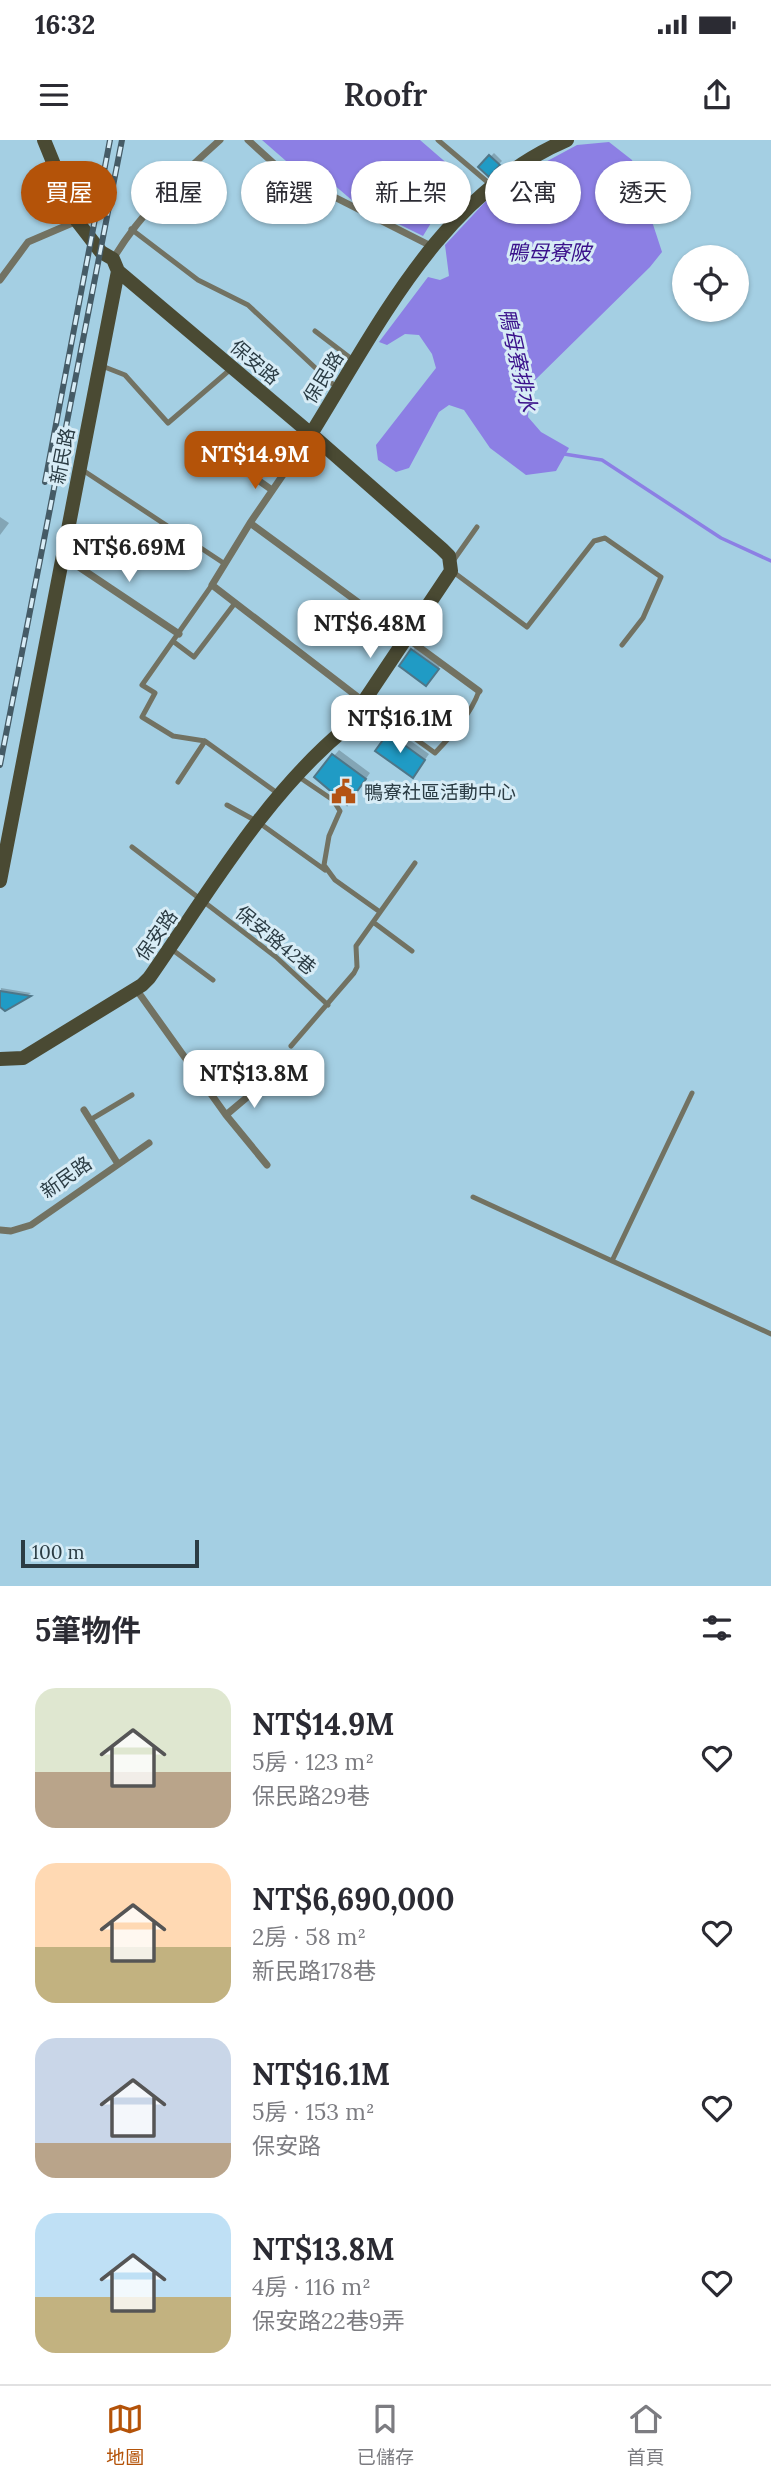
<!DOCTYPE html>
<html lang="zh-TW">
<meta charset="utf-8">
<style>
:root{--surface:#fff;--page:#f7f7f7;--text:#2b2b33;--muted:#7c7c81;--line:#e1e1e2;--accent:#b45309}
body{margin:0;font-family:Lora,"Noto Sans TC",serif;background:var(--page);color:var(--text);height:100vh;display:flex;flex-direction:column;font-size:26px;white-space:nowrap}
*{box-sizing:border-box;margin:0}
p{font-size:23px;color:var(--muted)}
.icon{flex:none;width:38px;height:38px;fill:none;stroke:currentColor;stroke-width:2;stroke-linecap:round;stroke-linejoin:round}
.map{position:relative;height:1446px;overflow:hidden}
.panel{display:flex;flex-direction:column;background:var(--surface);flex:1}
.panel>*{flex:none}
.guide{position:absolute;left:21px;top:21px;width:730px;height:63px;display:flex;gap:14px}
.buttons{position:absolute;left:672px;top:105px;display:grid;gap:14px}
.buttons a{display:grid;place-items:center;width:77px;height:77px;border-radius:50%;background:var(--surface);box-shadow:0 2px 5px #0004;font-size:35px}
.scale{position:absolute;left:21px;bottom:18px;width:178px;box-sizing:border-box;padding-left:7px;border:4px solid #2b3c44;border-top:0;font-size:19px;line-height:24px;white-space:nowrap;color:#2b3c44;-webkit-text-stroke:5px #d7ecf6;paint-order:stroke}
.price{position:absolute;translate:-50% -60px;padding:0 16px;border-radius:14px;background:#fff;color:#222;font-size:23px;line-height:46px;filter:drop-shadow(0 2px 4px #0008)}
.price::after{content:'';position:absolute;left:50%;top:42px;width:21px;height:16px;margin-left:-10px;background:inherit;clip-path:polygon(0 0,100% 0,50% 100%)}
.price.current{background:var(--accent);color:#fff}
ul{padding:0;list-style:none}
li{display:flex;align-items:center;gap:21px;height:175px;padding:0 35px}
li span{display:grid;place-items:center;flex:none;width:196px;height:140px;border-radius:21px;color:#555}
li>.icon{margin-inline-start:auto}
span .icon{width:84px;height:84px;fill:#fffc;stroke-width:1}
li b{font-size:30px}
h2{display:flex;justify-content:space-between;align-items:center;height:84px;padding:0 35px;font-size:30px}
.pill{padding:0 24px;border-radius:32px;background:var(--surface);box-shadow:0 2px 5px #0004;font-size:24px;line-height:63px}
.pill.current{background:var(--accent);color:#fff}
.status{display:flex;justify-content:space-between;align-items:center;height:49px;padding:0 35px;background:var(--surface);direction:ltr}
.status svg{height:19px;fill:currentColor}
header{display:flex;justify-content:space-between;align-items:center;height:91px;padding:0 35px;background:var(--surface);font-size:32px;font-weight:600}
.dock{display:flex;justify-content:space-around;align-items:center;height:98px;border-top:2px solid var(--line);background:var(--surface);font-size:19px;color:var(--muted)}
.dock a{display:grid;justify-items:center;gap:4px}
.dock .current{color:var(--accent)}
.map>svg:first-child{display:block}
.water{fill:#8c7fe4}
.shadow{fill:#0003}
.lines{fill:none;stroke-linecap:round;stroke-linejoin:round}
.stream{stroke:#8c7fe4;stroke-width:3.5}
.building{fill:#209bc5;stroke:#4e7688;stroke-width:2}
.lane{stroke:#727262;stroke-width:5}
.street{stroke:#727262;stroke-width:7}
.secondary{stroke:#4a4a33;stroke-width:14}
.rail-casing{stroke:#455b66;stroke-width:6}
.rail{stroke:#d7ecf6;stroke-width:3.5;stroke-dasharray:10;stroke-linecap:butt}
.labels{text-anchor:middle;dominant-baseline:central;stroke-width:6;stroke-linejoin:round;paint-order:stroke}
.street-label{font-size:19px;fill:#2b3c44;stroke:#d7ecf6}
.poi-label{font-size:19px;fill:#2b3c44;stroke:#d7ecf6;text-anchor:start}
.water-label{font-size:21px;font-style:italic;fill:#3a118b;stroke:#d7ecf6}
</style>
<div class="status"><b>16:32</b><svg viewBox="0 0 49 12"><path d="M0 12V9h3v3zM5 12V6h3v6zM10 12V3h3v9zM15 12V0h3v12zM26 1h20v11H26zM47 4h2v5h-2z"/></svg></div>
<header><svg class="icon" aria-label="menu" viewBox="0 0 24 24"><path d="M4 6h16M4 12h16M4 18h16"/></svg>Roofr<svg class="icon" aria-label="share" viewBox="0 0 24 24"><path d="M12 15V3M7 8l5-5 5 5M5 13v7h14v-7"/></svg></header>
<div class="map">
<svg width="771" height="1446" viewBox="0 0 771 1446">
<rect width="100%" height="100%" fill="#a4cfe3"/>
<path class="water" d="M262 0H420L450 26V41L429 70 434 78 423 96 354 62 326 38 309 41Z
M609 2 632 20 662 112 650 127 531 244 528 277 541 292 569 308 556 331 526 335 490 308 464 270 449 265 439 272 409 328 396 332 378 320 376 305 436 228 432 214 419 195 405 194 387 205 379 202 428 137 440 140 449 136 445 105 499 47 577 5Z"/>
<path class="shadow" d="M494 13 502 21 489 34 480 27Z
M0 377 9 383 0 395Z
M417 505 442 523 431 539 401 526Z
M394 589 429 614 417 631 389 594Z
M339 610 370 633 352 658 316 637Z
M1 848 31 853 6 869 0 865Z"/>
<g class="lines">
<path class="stream" d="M564 314 602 320 721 398 771 421"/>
</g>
<path class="building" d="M489 15 500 25 489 37 478 27Z
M411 509 439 529 426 546 399 526Z
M388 593 425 620 413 638 375 611Z
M332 614 366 639 347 665 314 637Z
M0 851 31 856 5 871 0 867Z"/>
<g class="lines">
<path class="lane" d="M438 0 491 45
M131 89 198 140 248 165 338 249
M315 191 353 220
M102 226 125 235 168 283 232 228
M81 329 225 424
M453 421 477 387
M452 431 527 487 594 401 605 398 661 437 643 478 622 505
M212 445 142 545 155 553 142 577 173 596 205 601 280 655
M174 502 194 517 235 463
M366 563 435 613C452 595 471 574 479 551
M299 637 333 660 340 671 329 696 324 725 335 740 380 772
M178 642 205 601
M227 665 258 682 325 730
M132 707 276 817 328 865
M373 782 412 811
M170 808 213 840
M291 906 354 833 357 827 356 806 415 723
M90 980 132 955
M473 1057 771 1194
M612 1121 692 953"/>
<path class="street" d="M248 0 281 30 433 107
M113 119C141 72 180 36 220 0
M0 140 28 102 77 81
M311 294 250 383 212 445 363 561
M196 296 272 350
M250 383 479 551
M64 417 179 494
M136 849 226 975 267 1025
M84 970 118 1024
M226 975 264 943
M0 1090 11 1091 31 1085 149 1003"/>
<path class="secondary" d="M311 294C379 185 442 53 567 0
M0 741 118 131 113 119 101 112 77 81 44 0
M0 919 23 918 142 845 149 838C209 752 265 655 346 588L451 431 449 416 442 409 311 294 118 131"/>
<defs>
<path id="rail" d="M45 342 110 0
M0 625 122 0"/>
</defs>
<use href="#rail" class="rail-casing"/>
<use href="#rail" class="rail"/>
</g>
<defs>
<symbol id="civic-bare" viewBox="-9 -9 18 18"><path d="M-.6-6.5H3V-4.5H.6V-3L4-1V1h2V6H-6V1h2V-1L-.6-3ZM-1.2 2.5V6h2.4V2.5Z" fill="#b45314" stroke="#d7ecf6" stroke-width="2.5" paint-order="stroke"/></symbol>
</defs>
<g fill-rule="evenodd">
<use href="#civic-bare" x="326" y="634" width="35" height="35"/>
</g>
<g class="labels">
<g class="street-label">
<text transform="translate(255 222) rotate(40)">保安路</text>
<text transform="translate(323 237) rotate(-58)">保民路</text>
<text transform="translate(62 316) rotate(-79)">新民路</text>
<text transform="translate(156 795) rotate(-55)">保安路</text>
<text transform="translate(276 800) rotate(39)">保安路42巷</text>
<text transform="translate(66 1037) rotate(-35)">新民路</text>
</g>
<g class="poi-label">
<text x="364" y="652">鴨寮社區活動中心</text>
</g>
<g class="water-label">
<text x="549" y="112">鴨母寮陂</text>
<text transform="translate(518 220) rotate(77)">鴨母寮排水</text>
</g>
</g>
</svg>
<div class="buttons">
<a><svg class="icon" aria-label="locate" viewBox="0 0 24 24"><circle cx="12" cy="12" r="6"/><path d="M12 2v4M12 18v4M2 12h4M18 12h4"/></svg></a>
</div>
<div class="scale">100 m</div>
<b class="price current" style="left:255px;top:351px">NT$14.9M</b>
<b class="price" style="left:129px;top:444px">NT$6.69M</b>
<b class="price" style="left:370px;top:520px">NT$6.48M</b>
<b class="price" style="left:400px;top:615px">NT$16.1M</b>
<b class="price" style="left:254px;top:970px">NT$13.8M</b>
<div class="guide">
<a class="pill current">買屋</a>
<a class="pill">租屋</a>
<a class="pill">篩選</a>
<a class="pill">新上架</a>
<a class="pill">公寓</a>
<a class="pill">透天</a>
</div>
</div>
<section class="panel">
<h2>5筆物件<svg class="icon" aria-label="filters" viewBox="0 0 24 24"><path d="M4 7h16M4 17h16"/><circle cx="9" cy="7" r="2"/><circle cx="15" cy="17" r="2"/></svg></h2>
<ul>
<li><span style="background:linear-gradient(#dfe7d0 60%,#b9a48a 0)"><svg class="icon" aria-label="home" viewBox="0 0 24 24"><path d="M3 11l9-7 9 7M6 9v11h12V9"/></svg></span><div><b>NT$14.9M</b><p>5房 · 123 m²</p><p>保民路29巷</p></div><svg class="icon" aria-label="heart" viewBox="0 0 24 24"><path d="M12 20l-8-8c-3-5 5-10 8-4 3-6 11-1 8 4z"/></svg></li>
<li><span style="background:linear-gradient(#ffd9b3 60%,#c2b280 0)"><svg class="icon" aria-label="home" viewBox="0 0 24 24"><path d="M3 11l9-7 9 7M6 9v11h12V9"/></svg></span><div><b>NT$6,690,000</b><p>2房 · 58 m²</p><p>新民路178巷</p></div><svg class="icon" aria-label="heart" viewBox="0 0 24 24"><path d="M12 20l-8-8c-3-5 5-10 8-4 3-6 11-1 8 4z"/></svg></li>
<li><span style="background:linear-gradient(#c9d6e8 75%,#b9a48a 0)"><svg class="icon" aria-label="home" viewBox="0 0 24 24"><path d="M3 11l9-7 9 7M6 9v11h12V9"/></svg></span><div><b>NT$16.1M</b><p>5房 · 153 m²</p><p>保安路</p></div><svg class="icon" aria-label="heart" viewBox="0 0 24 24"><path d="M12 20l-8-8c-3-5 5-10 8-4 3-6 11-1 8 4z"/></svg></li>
<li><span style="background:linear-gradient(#bfe0f5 60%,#c2b280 0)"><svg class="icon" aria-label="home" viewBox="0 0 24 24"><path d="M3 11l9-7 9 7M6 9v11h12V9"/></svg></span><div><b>NT$13.8M</b><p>4房 · 116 m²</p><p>保安路22巷9弄</p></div><svg class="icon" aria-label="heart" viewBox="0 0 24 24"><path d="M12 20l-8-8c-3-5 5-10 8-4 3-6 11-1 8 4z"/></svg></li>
</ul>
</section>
<nav class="dock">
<a class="current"><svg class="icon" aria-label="map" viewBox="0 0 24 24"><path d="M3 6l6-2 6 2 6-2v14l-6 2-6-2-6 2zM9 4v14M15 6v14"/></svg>地圖</a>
<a><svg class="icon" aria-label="saved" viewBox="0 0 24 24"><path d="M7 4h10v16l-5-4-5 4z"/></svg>已儲存</a>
<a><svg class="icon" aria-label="home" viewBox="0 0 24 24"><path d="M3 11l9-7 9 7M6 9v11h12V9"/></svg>首頁</a>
</nav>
